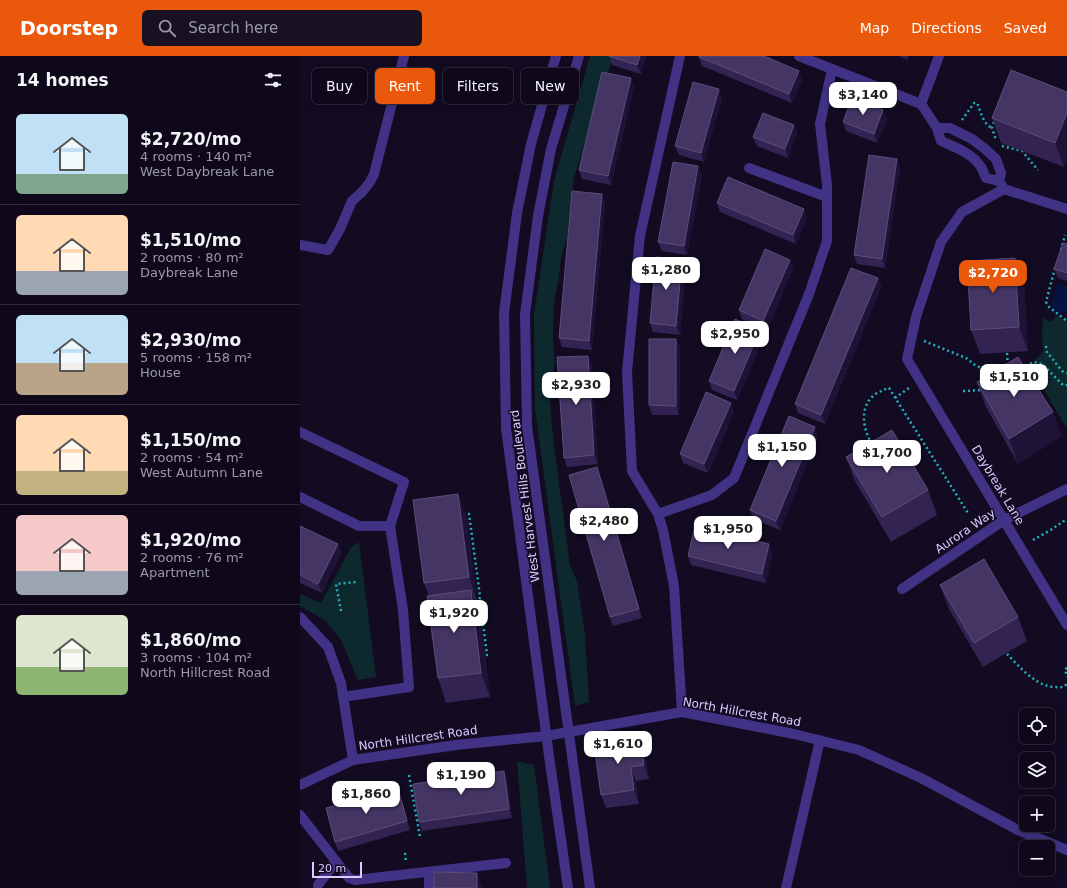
<!DOCTYPE html>
<meta charset="utf-8">
<style>
:root{--surface:#0e081a;--page:#171123;--text:#f1f3f6;--muted:#9b9aa2;--line:#2e2939;--accent:#ea580c}
body{margin:0;font-family:"DejaVu Sans",sans-serif;background:var(--page);color:var(--text);height:100vh;display:flex;flex-direction:column;font-size:15px;white-space:nowrap}
*{box-sizing:border-box;margin:0}
p{font-size:13px;color:var(--muted)}
.icon{flex:none;width:22px;height:22px;fill:none;stroke:currentColor;stroke-width:2;stroke-linecap:round;stroke-linejoin:round}
.map{position:relative;flex:1;overflow:hidden}
.drawer{display:flex;flex-direction:column;background:var(--surface);width:300px}
.drawer>*{flex:none}
.top-card{position:absolute;left:12px;top:12px;width:380px;height:36px;display:flex;gap:8px}
.buttons{position:absolute;left:719px;top:652px;display:grid;gap:8px}
.buttons a{display:grid;place-items:center;width:36px;height:36px;border-radius:6px;background:var(--surface);box-shadow:0 2px 10px #0003,0 0 0 1px var(--line);font-size:20px}
.scale{position:absolute;left:12px;bottom:10px;width:50px;box-sizing:border-box;padding-left:4px;border:2px solid #d9cdff;border-top:0;font-size:11px;line-height:14px;white-space:nowrap;color:#d9cdff;-webkit-text-stroke:3px #120b22;paint-order:stroke}
.price{position:absolute;translate:-50% -34px;padding:0 9px;border-radius:8px;background:#fff;color:#222;font-size:13px;line-height:26px;filter:drop-shadow(0 1px 2px #0008)}
.price::after{content:'';position:absolute;left:50%;top:24px;width:12px;height:9px;margin-left:-6px;background:inherit;clip-path:polygon(0 0,100% 0,50% 100%)}
.price.on{background:var(--accent);color:#fff}
ul{padding:0;list-style:none}
li{display:flex;align-items:center;gap:12px;height:100px;padding:0 16px}
li+li{border-top:1px solid var(--line)}
li span{display:grid;place-items:center;flex:none;width:112px;height:80px;border-radius:6px;color:#555}
li>.icon{margin-inline-start:auto}
span .icon{width:48px;height:48px;fill:#fffc;stroke-width:1}
li b{font-size:17px}
h2{display:flex;justify-content:space-between;align-items:center;height:48px;padding:0 16px;font-size:17px}
.tag{padding:0 14px;border-radius:6px;background:var(--surface);box-shadow:0 2px 10px #0003,0 0 0 1px var(--line);font-size:14px;line-height:36px}
.tag.on{background:var(--accent);color:#fff}
header{display:flex;align-items:center;gap:24px;box-sizing:border-box;height:56px;padding:0 20px;background:var(--accent);color:#fff}
header strong{font-size:19px}
nav{display:flex;gap:22px;margin-inline-start:auto;font-size:14px}
.search{width:280px;height:36px;background:var(--page);display:flex;align-items:center;gap:10px;box-sizing:border-box;padding:0 14px;border-radius:6px;color:var(--muted);font-size:15px}
main{display:flex;flex:1;min-height:0}
.map>svg:first-child{display:block}
.green{fill:#0e292d}
.water{fill:#051341}
.lines{fill:none;stroke-linecap:round;stroke-linejoin:round}
.path{stroke:#24b0bc;stroke-width:2.5;stroke-dasharray:2 3;stroke-linecap:butt}
.service{stroke:#413285;stroke-width:10}
.minor{stroke:#413285;stroke-width:10}
.tertiary{stroke:#413285;stroke-width:10}
.wall{fill:#332352}
.shaded-wall{fill:#1e1237}
.building{fill:#443565;stroke:#5c4d7d}
.labels{text-anchor:middle;dominant-baseline:central;stroke-width:3;stroke-linejoin:round;paint-order:stroke}
.street-label{font-size:12px;fill:#d9cdff;stroke:#120b22}
</style>
<header>
<strong>Doorstep</strong>
<div class="search"><svg class="icon" aria-label="search" viewBox="0 0 24 24"><circle cx="10" cy="10" r="6"/><path d="M15 15l6 6"/></svg>Search here</div>
<nav><a>Map</a><a>Directions</a><a>Saved</a></nav>
</header>
<main>
<section class="drawer">
<h2>14 homes<svg class="icon" aria-label="filters" viewBox="0 0 24 24"><path d="M4 7h16M4 17h16"/><circle cx="9" cy="7" r="2"/><circle cx="15" cy="17" r="2"/></svg></h2>
<ul>
<li><span style="background:linear-gradient(#bfe0f5 75%,#7fa58c 0)"><svg class="icon" aria-label="home" viewBox="0 0 24 24"><path d="M3 11l9-7 9 7M6 9v11h12V9"/></svg></span><div><b>$2,720/mo</b><p>4 rooms · 140 m²</p><p>West Daybreak Lane</p></div></li>
<li><span style="background:linear-gradient(#ffd9b3 70%,#9aa5b1 0)"><svg class="icon" aria-label="home" viewBox="0 0 24 24"><path d="M3 11l9-7 9 7M6 9v11h12V9"/></svg></span><div><b>$1,510/mo</b><p>2 rooms · 80 m²</p><p>Daybreak Lane</p></div></li>
<li><span style="background:linear-gradient(#bfe0f5 60%,#b9a48a 0)"><svg class="icon" aria-label="home" viewBox="0 0 24 24"><path d="M3 11l9-7 9 7M6 9v11h12V9"/></svg></span><div><b>$2,930/mo</b><p>5 rooms · 158 m²</p><p>House</p></div></li>
<li><span style="background:linear-gradient(#ffd9b3 70%,#c2b280 0)"><svg class="icon" aria-label="home" viewBox="0 0 24 24"><path d="M3 11l9-7 9 7M6 9v11h12V9"/></svg></span><div><b>$1,150/mo</b><p>2 rooms · 54 m²</p><p>West Autumn Lane</p></div></li>
<li><span style="background:linear-gradient(#f6c9c9 70%,#9aa5b1 0)"><svg class="icon" aria-label="home" viewBox="0 0 24 24"><path d="M3 11l9-7 9 7M6 9v11h12V9"/></svg></span><div><b>$1,920/mo</b><p>2 rooms · 76 m²</p><p>Apartment</p></div></li>
<li><span style="background:linear-gradient(#dfe7d0 65%,#8fb573 0)"><svg class="icon" aria-label="home" viewBox="0 0 24 24"><path d="M3 11l9-7 9 7M6 9v11h12V9"/></svg></span><div><b>$1,860/mo</b><p>3 rooms · 104 m²</p><p>North Hillcrest Road</p></div></li>
</ul>
</section>
<div class="map">
<svg width="767" height="832" viewBox="0 0 767 832">
<rect width="100%" height="100%" fill="#120b22"/>
<path class="green" d="M290 0H313L307 20 294 56 274 122 269 156 268 178 261 203 259 222 254 245 253 286 255 306 249 336 253 381 270 510 277 525 285 580 289 646 275 650 235 353 234 259 254 125Z
M757 259 767 265V369L766 371 730 310 743 296 742 278 743 262 751 266Z
M59 486 76 621 58 624 41 584 25 564 0 550V538L21 547 51 491Z
M217 705 234 709 250 832H227Z"/>
<path class="water" d="M757 227 767 231V258L750 254Z"/>
<g class="lines">
<path class="path" d="M662 64 674 47H677C681 56 683 68 692 72
M694 66 692 72 696 84
M702 90 722 95 738 114
M761 194 765 179
M755 212 746 246 749 251 767 265
M624 285 666 302 675 309 683 313 697 316
M746 290 747 296 762 315 767 317
M707 297 708 311
M721 312 734 306 742 308 763 329H767
M663 335 682 334
M595 342 609 332
M572 388C562 372 559 348 577 337 581 335 585 333 589 332L668 457
M163 458H169L180 540 178 555
M733 484 749 475 767 463
M41 555 36 528 56 526
M178 555 182 559 187 599H185
M707 598C720 611 736 631 756 631 759 632 762 631 765 630L767 627
M767 612 765 613 767 621
M109 719 120 781
M105 797 106 806"/>
<path class="service" d="M449 112 527 141
M0 376 104 426 90 470H59L0 441
M43 641 109 631 103 554 90 470
M0 759 49 822 55 824 206 807
M129 816V832
M18 829 36 805
M486 832 520 684"/>
<path class="minor" d="M380 0 340 180 327 316 332 415 358 458 363 474 374 530 382 656
M499 0 621 48
M621 48 637 72 641 85C655 91 672 97 681 111 683 114 684 119 686 122L699 125 701 117 696 103 684 92 672 83 650 72H637
M621 48 639 0
M701 128 704 133 767 153
M704 133 662 156 641 186 616 261 607 303 767 569
M0 189 28 194 40 173 52 145 62 136 70 126 74 118 104 0
M358 458 412 439 434 422 509 238 527 185V129L520 68 532 13
M602 533 704 464 767 433
M0 561 28 591 41 627 53 704
M0 729 53 704 156 689 246 680 382 656 494 678 559 694 621 722 718 774 767 794"/>
<path class="tertiary" d="M256 0 231 88 217 157 204 257 206 372 249 700 268 832
M279 0 251 93 238 160 225 258 227 370 290 832"/>
</g>
<path class="wall" d="M309 0H346L341 18 312 9Z
M599 0H609L608 4Z
M399 1 502 24 492 47 402 10Z
M331 22 334 31 311 129 282 123 279 114Z
M767 36V104L764 111 701 87 692 62Z
M422 42 404 106 379 99 375 90Z
M587 63 577 87 546 75 543 66Z
M494 69 497 78 488 102 457 90 453 81Z
M398 110 402 119 387 199 362 195 358 186Z
M600 112 585 212 557 208 554 199Z
M302 138 305 147 292 294 262 291 259 282Z
M417 147 504 153 507 162 496 188 420 156Z
M767 188V225L758 222 754 213Z
M382 203 386 212 380 279 353 276 350 267Z
M490 204 493 213 467 274 442 263 439 254Z
M578 222 581 231 525 368 498 357 495 348Z
M724 227 728 295 680 298 671 274Z
M376 283 380 292 379 359H352L349 349Z
M463 283 437 344 412 334 409 325Z
M288 300 292 309 298 408 267 411 264 402Z
M677 326 762 380 718 408 686 351Z
M431 347 434 356 408 417 383 407 380 398Z
M518 380 480 474 454 463 450 454Z
M546 401 628 434 637 459 591 486 555 425Z
M301 420 342 562 313 570 310 561Z
M158 438 167 463 177 546H175L180 559 190 641 146 647 138 622 129 540 124 527Z
M0 470 38 488 41 497 22 537 0 527Z
M472 497 466 527 391 509 388 500Z
M640 529 718 561 727 585 683 611 649 553Z
M341 683 345 696 349 723 336 725 339 748 306 752 301 739Z
M204 715 207 724 212 762 122 775 119 766Z
M101 741 110 774 38 795 35 786Z"/>
<path class="shaded-wall" d="M340 0H346L341 18 337 9Z
M607 0H609L608 4Z
M499 15 502 24 492 47 489 38Z
M331 22 334 31 311 129 308 120Z
M419 33 422 42 404 106 401 97Z
M583 54 587 63 577 87 574 78Z
M767 57V104L764 111 755 87Z
M494 69 497 78 488 102 485 93Z
M597 103 600 112 585 212 582 203Z
M398 110 402 119 387 199 384 190Z
M302 138 305 147 292 294 289 285Z
M504 153 507 162 496 188 493 179Z
M715 202 724 227 728 295 719 271Z
M382 203 386 212 380 279 376 270Z
M490 204 493 213 467 274 463 265Z
M578 222 581 231 525 368 521 359Z
M460 274 463 283 437 344 434 335Z
M376 283 380 292 379 359 376 350Z
M288 300 292 309 298 408 294 399Z
M431 347 434 356 408 417 404 408Z
M753 356 762 380 718 408 709 383Z
M515 371 518 380 480 474 476 465Z
M297 411 301 420 342 562 339 553Z
M158 438 167 463 177 546 169 521Z
M38 488 41 497 22 537 18 528Z
M469 488 472 497 466 527 462 518Z
M171 534 180 559 190 641 181 617Z
M341 683 345 696 349 723 344 709Z
M331 711 336 725 339 748 334 734Z
M204 715 207 724 212 762 209 753Z
M98 732 101 741 110 774 107 765Z
M177 817 183 832H177Z"/>
<path class="building" d="M309 0H340L337 9Z
M399 0H464L499 15 489 38 399 1Z
M711 14 767 36V57L755 87 692 62Z
M302 16 331 22 308 120 279 114Z
M393 26 419 33 401 97 375 90Z
M552 42 583 54 574 78 543 66Z
M463 57 494 69 485 93 453 81Z
M569 99 597 103 582 203 554 199Z
M373 106 398 110 384 190 358 186Z
M428 121 504 153 493 179 417 147Z
M272 135 302 138 289 285 259 282Z
M763 187 767 188V217L754 213Z
M465 193 490 204 463 265 439 254Z
M356 201 382 203 376 270 350 267Z
M715 202 719 271 671 274 667 205Z
M551 212 578 222 521 359 495 348Z
M435 263 460 274 434 335 409 325Z
M349 283H376V350L349 349Z
M288 300 294 399 264 402 257 301Z
M718 301 753 356 709 383 677 326Z
M406 336 431 347 404 408 380 398Z
M489 360 515 371 476 465 450 454Z
M592 374 628 434 582 461 546 401Z
M297 411 339 553 310 561 269 419Z
M158 438 169 521 124 527 113 444Z
M0 470 38 488 18 528 0 519Z
M395 470 469 488 462 518 388 500Z
M684 503 718 561 674 587 640 529Z
M171 534 181 617 138 622 127 540Z
M341 683 344 709 331 711 334 734 301 739 294 689Z
M204 715 209 753 119 766 113 728Z
M98 732 107 765 35 786 26 752Z
M134 816 177 817V832H134Z"/>
<g class="labels">
<g class="street-label">
<text transform="translate(698 429) rotate(59)">Daybreak Lane</text>
<text transform="translate(225 440) rotate(-97)">West Harvest Hills Boulevard</text>
<text transform="translate(665 475) rotate(-34)">Aurora Way</text>
<text transform="translate(442 656) rotate(10)">North Hillcrest Road</text>
<text transform="translate(118 682) rotate(-8)">North Hillcrest Road</text>
</g>
</g>
</svg>
<div class="buttons">
<a><svg class="icon" aria-label="locate" viewBox="0 0 24 24"><circle cx="12" cy="12" r="6"/><path d="M12 2v4M12 18v4M2 12h4M18 12h4"/></svg></a>
<a><svg class="icon" aria-label="layers" viewBox="0 0 24 24"><path d="M12 4l9 5-9 5-9-5zM3 14l9 5 9-5"/></svg></a>
<a>+</a>
<a>−</a>
</div>
<div class="scale">20 m</div>
<b class="price" style="left:563px;top:60px">$3,140</b>
<b class="price" style="left:366px;top:235px">$1,280</b>
<b class="price on" style="left:693px;top:238px">$2,720</b>
<b class="price" style="left:435px;top:299px">$2,950</b>
<b class="price" style="left:714px;top:342px">$1,510</b>
<b class="price" style="left:276px;top:350px">$2,930</b>
<b class="price" style="left:482px;top:412px">$1,150</b>
<b class="price" style="left:587px;top:418px">$1,700</b>
<b class="price" style="left:304px;top:486px">$2,480</b>
<b class="price" style="left:428px;top:494px">$1,950</b>
<b class="price" style="left:154px;top:578px">$1,920</b>
<b class="price" style="left:318px;top:709px">$1,610</b>
<b class="price" style="left:161px;top:740px">$1,190</b>
<b class="price" style="left:66px;top:759px">$1,860</b>
<div class="top-card">
<a class="tag">Buy</a>
<a class="tag on">Rent</a>
<a class="tag">Filters</a>
<a class="tag">New</a>
</div>
</div>
</main>
